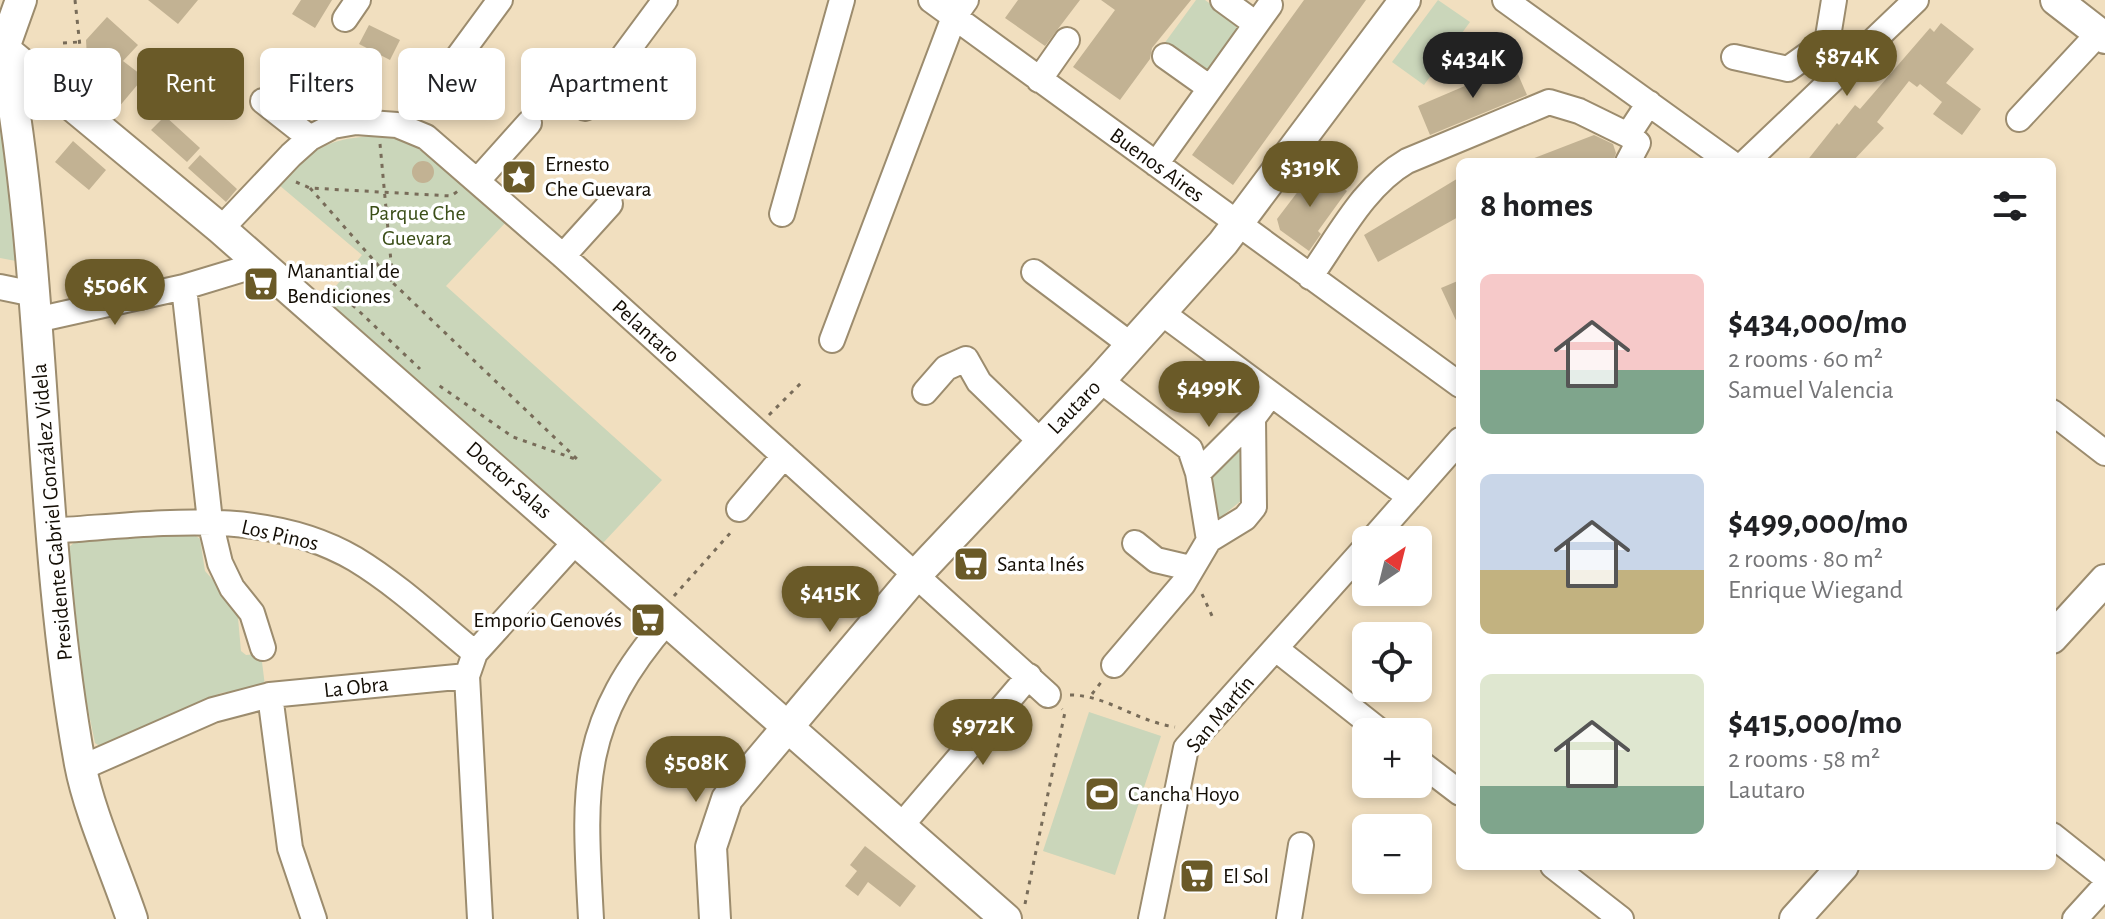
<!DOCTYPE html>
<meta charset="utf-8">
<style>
:root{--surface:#fff;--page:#f6f6f6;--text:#202124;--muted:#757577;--accent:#6a5a28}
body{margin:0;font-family:"Alegreya Sans",sans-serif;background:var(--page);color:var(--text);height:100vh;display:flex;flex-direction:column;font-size:30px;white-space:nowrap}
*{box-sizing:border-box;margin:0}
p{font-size:26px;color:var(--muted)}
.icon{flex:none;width:44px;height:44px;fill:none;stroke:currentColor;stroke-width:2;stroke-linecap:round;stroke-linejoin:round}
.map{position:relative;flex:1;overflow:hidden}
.drawer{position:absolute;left:1456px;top:158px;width:600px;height:712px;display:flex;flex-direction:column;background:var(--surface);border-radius:12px;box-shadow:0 4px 12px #0003}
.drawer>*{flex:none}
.guide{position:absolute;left:24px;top:48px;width:760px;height:72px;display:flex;gap:16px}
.needle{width:52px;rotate:35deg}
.tools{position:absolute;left:1352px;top:526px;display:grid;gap:16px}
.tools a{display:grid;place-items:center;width:80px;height:80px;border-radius:12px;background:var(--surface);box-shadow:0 4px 12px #0003;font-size:40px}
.price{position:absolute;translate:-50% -68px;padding:0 18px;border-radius:28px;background:var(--accent);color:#fff;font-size:26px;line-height:52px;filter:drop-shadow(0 2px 4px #0008)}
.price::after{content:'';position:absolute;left:50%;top:48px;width:24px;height:18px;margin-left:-12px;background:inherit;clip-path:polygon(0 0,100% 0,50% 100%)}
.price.current{background:#222;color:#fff}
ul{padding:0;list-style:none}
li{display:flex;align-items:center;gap:24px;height:200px;padding:0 24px}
li span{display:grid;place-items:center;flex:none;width:224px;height:160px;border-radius:12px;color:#555}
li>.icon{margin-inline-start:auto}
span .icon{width:96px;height:96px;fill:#fffc;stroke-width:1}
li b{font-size:34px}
h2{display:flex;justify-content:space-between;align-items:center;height:96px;padding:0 24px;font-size:34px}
.tag{padding:0 28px;border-radius:12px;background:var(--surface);box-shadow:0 4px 12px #0003;font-size:28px;line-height:72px}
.tag.current{background:var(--accent);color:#fff}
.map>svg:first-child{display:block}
.green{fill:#cad6ba}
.building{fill:#c2b293}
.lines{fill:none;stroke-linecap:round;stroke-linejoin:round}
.minor-casing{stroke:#9c8c6e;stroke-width:28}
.major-casing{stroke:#9c8c6e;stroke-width:34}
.path{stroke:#786c59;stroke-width:3;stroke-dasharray:4 6;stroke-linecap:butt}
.minor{stroke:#fff;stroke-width:24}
.major{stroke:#fff;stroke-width:30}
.labels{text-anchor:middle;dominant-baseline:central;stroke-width:7;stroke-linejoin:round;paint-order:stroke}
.poi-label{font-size:22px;fill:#130d04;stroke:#fff;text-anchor:start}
.street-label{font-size:22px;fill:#130d04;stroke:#fff}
.park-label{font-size:22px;fill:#3b4e18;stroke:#fff}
</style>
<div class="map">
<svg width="2105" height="919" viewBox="0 0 2105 919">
<rect width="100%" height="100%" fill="#f1dfbf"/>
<path class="green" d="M1196 0H1205L1244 28 1208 80 1161 48Z
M1438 0 1470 22 1424 85 1392 62Z
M0 128 3 129 16 261 0 258Z
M397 135 435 159 506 222 446 286 662 480 603 543 325 299 362 255 279 185C319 139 338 137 397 135Z
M1246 439 1242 500 1216 521 1207 479Z
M192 533 200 539 205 571 237 607 241 651 246 655 261 654 265 686 221 693 103 748 95 743 85 695 68 548 77 540Z
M1089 712 1161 736 1115 875 1043 851Z"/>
<path class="building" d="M148 0H198L178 24Z
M301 0H332L315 28 292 14Z
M1018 0H1080L1045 46 1005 18Z
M1101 0H1191L1152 48 1150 59 1120 100 1073 67 1115 10Z
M1304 0H1366L1233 185 1192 155Z
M107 17 138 45 123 61 144 77 118 108 108 92 88 77 86 40Z
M1941 23 1974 49 1946 83 1981 109 1962 135 1933 114 1942 102 1920 84 1917 87 1909 81 1877 122 1884 128 1852 162H1806L1837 123 1839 125 1855 105 1860 109 1930 28 1934 32Z
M369 25 400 40 390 60 359 44Z
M1514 65 1527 95 1430 135 1418 106Z
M165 116 200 148 187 162 151 130Z
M1594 135 1613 144 1616 153 1613 162H1524Z
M73 141 106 170 89 190 55 162Z
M200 155 237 189 226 202 188 168Z
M412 172a11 11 0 1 1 22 0a11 11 0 1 1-22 0Z
M1315 169 1347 191 1318 231 1321 234 1309 251 1280 230 1277 219Z
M1460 177V216L1378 262 1364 235Z
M1460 280V329L1441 288Z
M865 846 916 886 900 907 868 882 858 896 845 886 857 871 850 865Z"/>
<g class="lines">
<defs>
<path id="minor" d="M931 0 1460 385
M1223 0 1256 24
M1505 0 1730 162
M345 19 358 0
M1825 55 1834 0
M1165 56 1210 88
M458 57 500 0
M1734 57 1788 69 1809 54 1855 57
M1039 80 1067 40
M263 101 310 138
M585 108 665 0
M2019 119 2099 33
M1628 162 1638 143 1628 135
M1746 162 1916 0
M1156 164 1270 5
M478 180 529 123
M782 214 842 0
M221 229 291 155 310 138 333 126 356 122 397 125 426 137 563 256 1048 695
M563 256 610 204
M1034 272 1131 345
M1310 277C1339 236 1364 186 1407 161L1549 102 1579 111 1628 135 1649 103
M0 287 34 294
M184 287 210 521 220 563 232 588 252 613 263 648
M1162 313 1410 497
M36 320 184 287 260 264
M832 340 954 17 966 0
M1100 380 1190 449 1198 473 1209 540 1183 584 1114 665
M925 392 946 368 966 359 979 382 1041 442
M2052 412 2105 453
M1198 473 1253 418
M739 509 784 456
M49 531C150 525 263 505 355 559 398 585 436 621 475 653
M1209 540 1245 518 1254 507 1253 418 1271 394
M1372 540 1460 440
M1135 543 1156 560 1190 568
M1276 649 1381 732
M467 676 480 919
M270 695 290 848 314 919
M1418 761 1460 793
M81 768 213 710 270 695 467 676 475 653 578 539
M900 827 1029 676
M2052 835 2105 877
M1553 866 1621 919
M591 919C584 790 577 724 668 620
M1151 919 1186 748 1366 547
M1289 919 1301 845
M2075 919 2105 886"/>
<path id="major" d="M2056 0 2105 38
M4 49 221 229 1006 919
M4 49C48 285 37 528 80 764 89 812 116 871 132 919
M0 59 21 0
M2052 638 2105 580
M715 919 711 847 727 799 915 576 1100 380 1223 243 1405 0
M1795 919 1843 866"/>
</defs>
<use href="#minor" class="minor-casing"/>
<use href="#major" class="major-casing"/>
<path class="path" d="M75 0 84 84
M63 43 79 42
M380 144 393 283 578 460 513 437 437 384
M296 182 310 188 451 196 458 191
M310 188 392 281
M338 301 343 296 420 369
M769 415 802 382
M1202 594 1213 618
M674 596 733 530
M1092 694 1102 681
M1070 695C1107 695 1135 721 1175 727
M1025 904 1065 712 1062 709"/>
<use href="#minor" class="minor"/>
<use href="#major" class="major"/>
</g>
<defs>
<symbol id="sight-square" viewBox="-11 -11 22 22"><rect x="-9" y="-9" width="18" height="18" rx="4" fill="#6a5a28" stroke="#fff"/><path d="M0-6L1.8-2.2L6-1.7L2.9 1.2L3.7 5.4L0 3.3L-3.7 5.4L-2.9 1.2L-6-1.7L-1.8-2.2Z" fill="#fff"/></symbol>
<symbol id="supermarket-square" viewBox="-11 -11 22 22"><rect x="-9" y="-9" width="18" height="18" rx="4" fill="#6a5a28" stroke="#fff"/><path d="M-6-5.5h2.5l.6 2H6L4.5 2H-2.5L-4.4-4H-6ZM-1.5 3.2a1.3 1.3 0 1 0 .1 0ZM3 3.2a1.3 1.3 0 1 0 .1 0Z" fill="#fff"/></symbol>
<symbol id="stadium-square" viewBox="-11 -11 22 22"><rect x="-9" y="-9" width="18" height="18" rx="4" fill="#6a5a28" stroke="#fff"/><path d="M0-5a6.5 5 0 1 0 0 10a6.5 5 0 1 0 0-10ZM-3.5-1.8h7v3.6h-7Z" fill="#fff"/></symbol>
</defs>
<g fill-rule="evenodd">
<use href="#sight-square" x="499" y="157" width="40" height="40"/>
<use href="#supermarket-square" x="241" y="264" width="40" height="40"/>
<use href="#supermarket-square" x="951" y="544" width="40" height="40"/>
<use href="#supermarket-square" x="628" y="600" width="40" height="40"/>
<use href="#stadium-square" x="1082" y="774" width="40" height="40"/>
<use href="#supermarket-square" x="1177" y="856" width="40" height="40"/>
</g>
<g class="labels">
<g class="poi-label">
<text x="545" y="164">Ernesto<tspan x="545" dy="25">Che Guevara</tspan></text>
<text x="287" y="271">Manantial de<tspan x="287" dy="25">Bendiciones</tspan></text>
<text x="997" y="564">Santa Inés</text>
<text x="622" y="620" text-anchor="end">Emporio Genovés</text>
<text x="1128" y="794">Cancha Hoyo</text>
<text x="1223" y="876">El Sol</text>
</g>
<g class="street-label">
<text transform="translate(1157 165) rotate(36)">Buenos Aires</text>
<text transform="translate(646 331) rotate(42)">Pelantaro</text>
<text transform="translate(1074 407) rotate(-46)">Lautaro</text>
<text transform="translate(509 480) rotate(41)">Doctor Salas</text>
<text transform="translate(52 512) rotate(-95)">Presidente Gabriel González Videla</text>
<text transform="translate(280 535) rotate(13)">Los Pinos</text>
<text transform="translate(356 687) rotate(-6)">La Obra</text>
<text transform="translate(1220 714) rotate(-50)">San Martín</text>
</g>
<g class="park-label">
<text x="417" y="213">Parque Che<tspan x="417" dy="25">Guevara</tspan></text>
</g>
</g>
</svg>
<div class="tools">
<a><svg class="needle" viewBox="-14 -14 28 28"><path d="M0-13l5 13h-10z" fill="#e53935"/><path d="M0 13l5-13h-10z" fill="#757577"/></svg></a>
<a><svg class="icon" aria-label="locate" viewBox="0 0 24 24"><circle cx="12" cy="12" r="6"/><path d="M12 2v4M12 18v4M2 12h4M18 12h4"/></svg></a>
<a>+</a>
<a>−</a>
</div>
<b class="price" style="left:1847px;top:98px">$874K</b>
<b class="price current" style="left:1473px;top:100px">$434K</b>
<b class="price" style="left:1310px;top:209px">$319K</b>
<b class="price" style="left:115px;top:327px">$506K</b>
<b class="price" style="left:1209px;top:429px">$499K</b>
<b class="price" style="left:830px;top:634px">$415K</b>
<b class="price" style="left:983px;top:767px">$972K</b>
<b class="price" style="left:696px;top:804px">$508K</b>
<div class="guide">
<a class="tag">Buy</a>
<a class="tag current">Rent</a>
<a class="tag">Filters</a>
<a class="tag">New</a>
<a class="tag">Apartment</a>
</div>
<section class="drawer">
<h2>8 homes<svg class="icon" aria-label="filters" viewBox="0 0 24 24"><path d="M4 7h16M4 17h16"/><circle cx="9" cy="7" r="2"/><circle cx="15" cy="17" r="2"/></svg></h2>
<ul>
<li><span style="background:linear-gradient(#f6c9c9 60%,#7fa58c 0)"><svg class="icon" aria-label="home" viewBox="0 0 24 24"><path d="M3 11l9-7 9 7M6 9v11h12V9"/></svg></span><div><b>$434,000/mo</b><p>2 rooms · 60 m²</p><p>Samuel Valencia</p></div></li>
<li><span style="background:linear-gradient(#c9d6e8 60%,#c2b280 0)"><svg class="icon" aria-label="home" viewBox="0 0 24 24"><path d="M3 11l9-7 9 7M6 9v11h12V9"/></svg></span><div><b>$499,000/mo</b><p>2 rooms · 80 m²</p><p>Enrique Wiegand</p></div></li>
<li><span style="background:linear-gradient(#dfe7d0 70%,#7fa58c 0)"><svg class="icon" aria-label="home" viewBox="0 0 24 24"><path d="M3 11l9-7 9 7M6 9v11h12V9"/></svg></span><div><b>$415,000/mo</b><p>2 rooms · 58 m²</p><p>Lautaro</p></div></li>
</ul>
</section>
</div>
